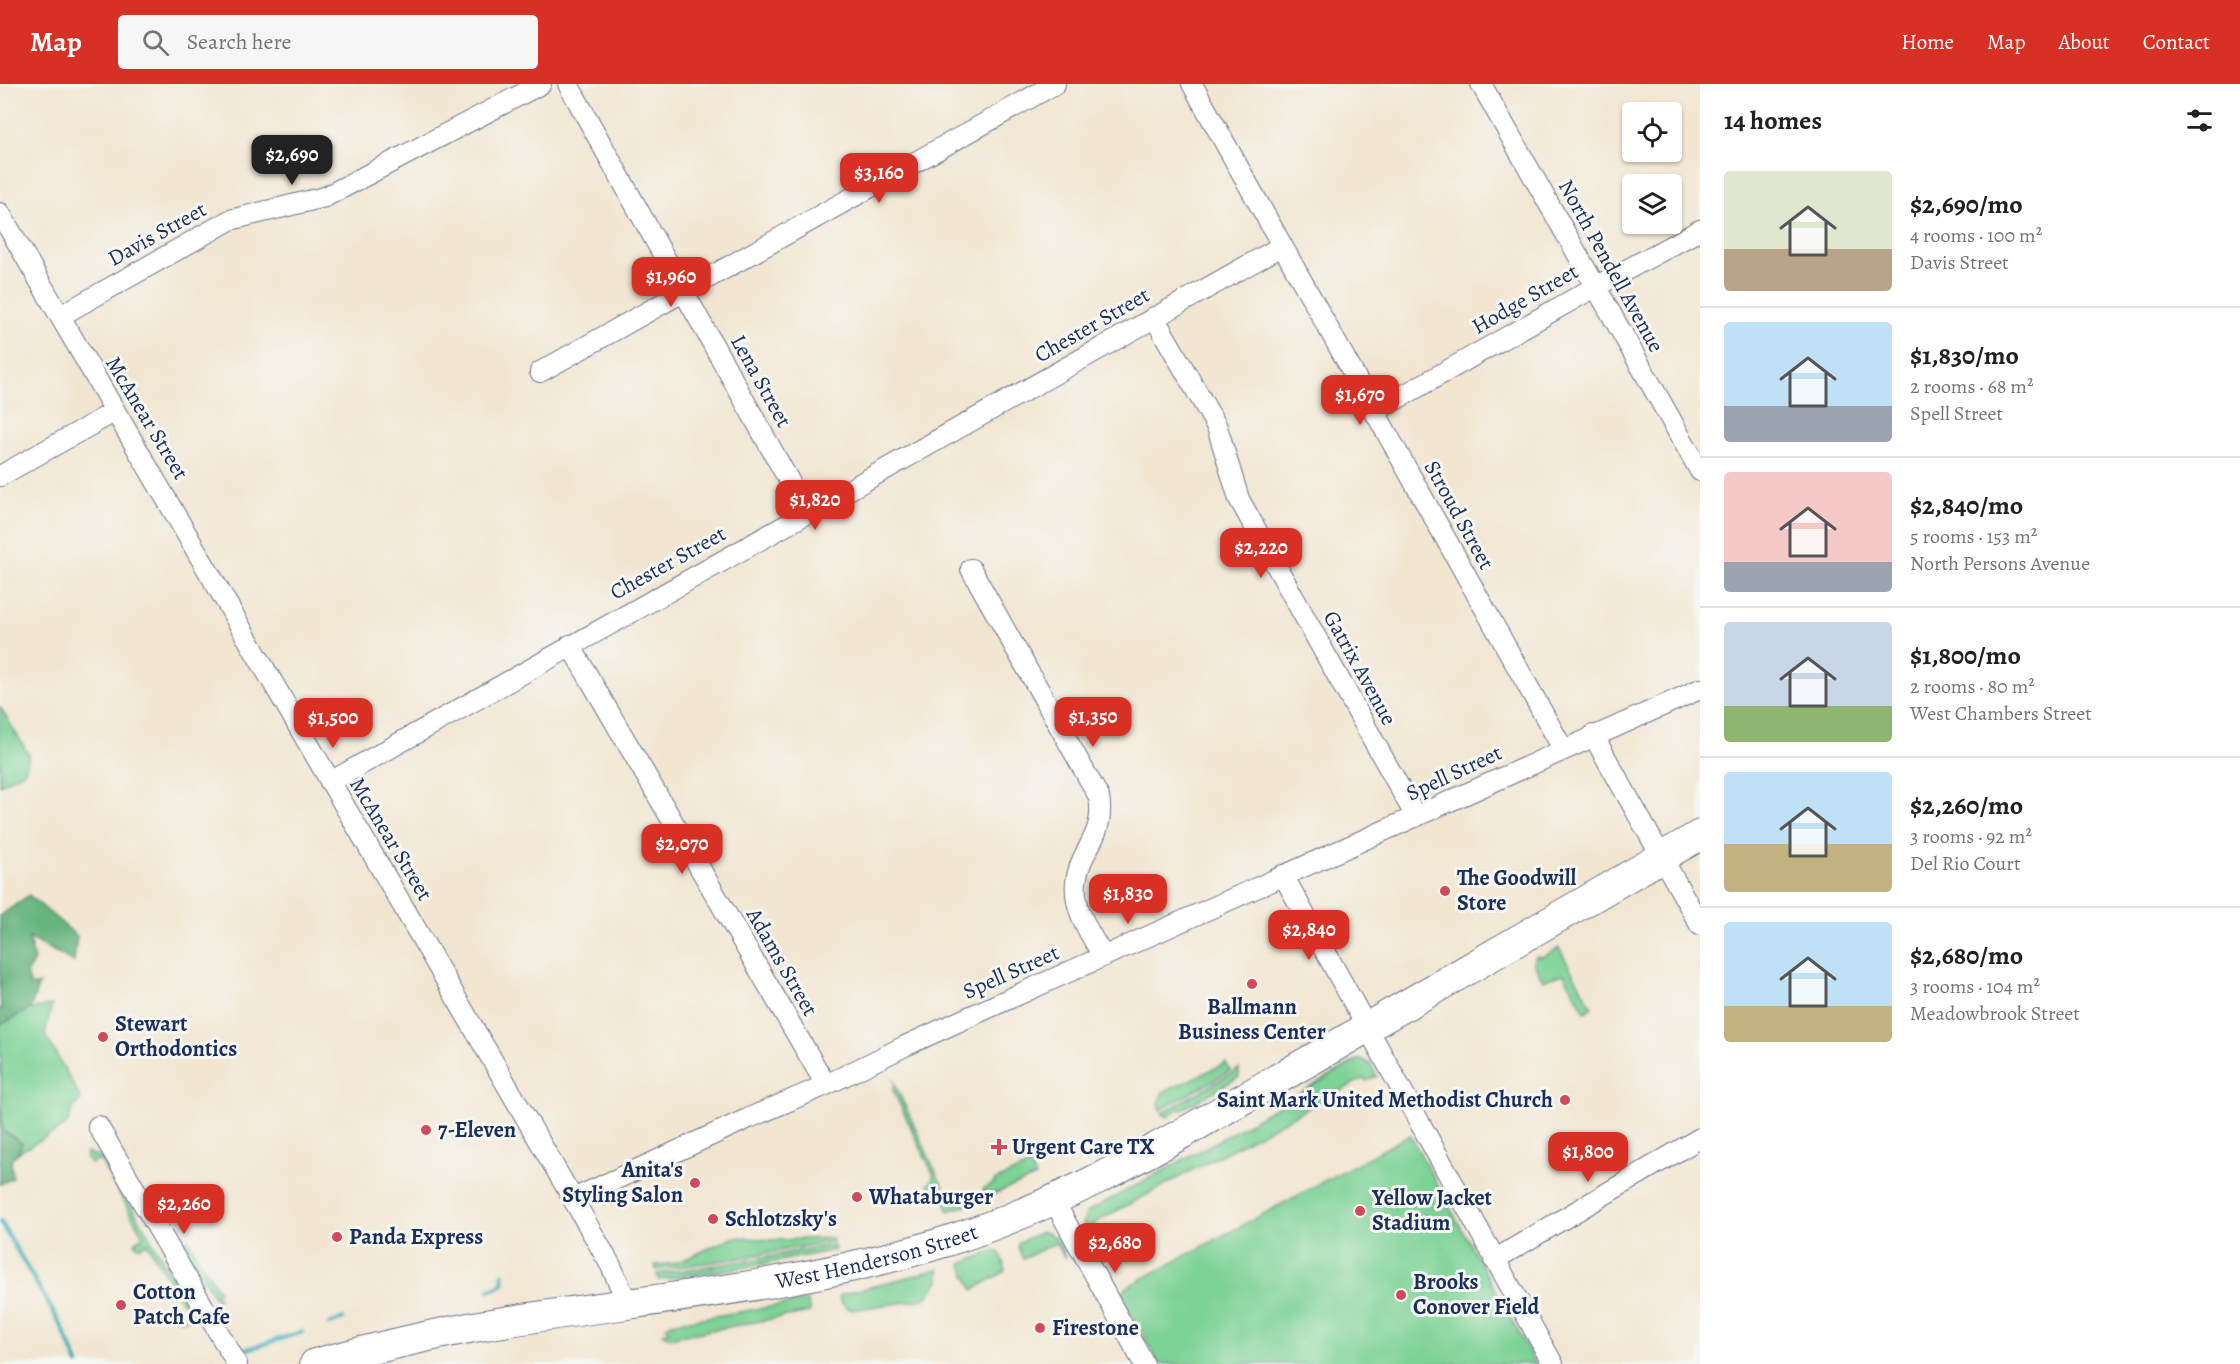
<!DOCTYPE html>
<meta charset="utf-8">
<style>
:root{--surface:#fff;--page:#f6f6f6;--text:#202124;--muted:#757577;--line:#e0e0e0;--accent:#d93025}
body{margin:0;font-family:Alegreya,serif;background:var(--page);color:var(--text);height:100vh;display:flex;flex-direction:column;font-size:22px;white-space:nowrap}
*{box-sizing:border-box;margin:0}
p{font-size:20px;color:var(--muted)}
.icon{flex:none;width:33px;height:33px;fill:none;stroke:currentColor;stroke-width:2;stroke-linecap:round;stroke-linejoin:round}
.map{position:relative;flex:1;overflow:hidden}
.sheet{display:flex;flex-direction:column;background:var(--surface);width:540px}
.sheet>*{flex:none}
.fabs{position:absolute;left:1622px;top:18px;display:grid;gap:12px}
.fabs a{display:grid;place-items:center;width:60px;height:60px;border-radius:6px;background:var(--surface);box-shadow:0 2px 4px #0004;font-size:30px}
.price{position:absolute;translate:-50% -51px;padding:0 14px;border-radius:12px;background:var(--accent);color:#fff;font-size:20px;line-height:39px;filter:drop-shadow(0 2px 3px #0008)}
.price::after{content:'';position:absolute;left:50%;top:36px;width:18px;height:14px;margin-left:-9px;background:inherit;clip-path:polygon(0 0,100% 0,50% 100%)}
.price.current{background:#222;color:#fff}
ul{padding:0;list-style:none}
li{display:flex;align-items:center;gap:18px;height:150px;padding:0 24px}
li+li{border-top:2px solid var(--line)}
li span{display:grid;place-items:center;flex:none;width:168px;height:120px;border-radius:6px;color:#555}
li>.icon{margin-inline-start:auto}
span .icon{width:72px;height:72px;fill:#fffc;stroke-width:1}
li b{font-size:26px}
h2{display:flex;justify-content:space-between;align-items:center;height:72px;padding:0 24px;font-size:26px}
header{display:flex;align-items:center;gap:36px;box-sizing:border-box;height:84px;padding:0 30px;background:var(--accent);color:#fff}
header strong{font-size:28px}
nav{display:flex;gap:33px;margin-inline-start:auto;font-size:21px}
.search{width:420px;height:54px;background:var(--page);display:flex;align-items:center;gap:15px;box-sizing:border-box;padding:0 21px;border-radius:6px;color:var(--muted);font-size:22px}
main{display:flex;flex:1;min-height:0}
.map>svg:first-child{display:block}
.green{fill:#7dd295;stroke:#4c807a;stroke-width:1.5}
.forest{fill:#66b47e;stroke:#40726e;stroke-width:1.5}
.lines{fill:none;stroke-linecap:round;stroke-linejoin:round}
.stream{stroke:#40b0bb;stroke-width:4.5}
.minor-casing{stroke:#666f86;stroke-width:22}
.primary-casing{stroke:#666f86;stroke-width:32}
.minor{stroke:#fff;stroke-width:20}
.primary{stroke:#fff;stroke-width:30}
.poi-dot{fill:#d1495b;stroke:#f6f6f2;stroke-width:2}
.labels{text-anchor:middle;dominant-baseline:central;stroke-width:6;stroke-linejoin:round;paint-order:stroke}
.street-label{font-size:22px;fill:#1b2f5e;stroke:#f6f6f2}
.poi-label{font-size:22px;font-weight:bold;fill:#1b2f5e;stroke:#f6f6f2;text-anchor:start}
</style>
<header>
<strong>Map</strong>
<div class="search"><svg class="icon" aria-label="search" viewBox="0 0 24 24"><circle cx="10" cy="10" r="6"/><path d="M15 15l6 6"/></svg>Search here</div>
<nav><a>Home</a><a>Map</a><a>About</a><a>Contact</a></nav>
</header>
<main>
<div class="map">
<svg width="1700" height="1280" viewBox="0 0 1700 1280">
<rect width="100%" height="100%" fill="#f6f6f2"/>
<filter id="ink" filterUnits="userSpaceOnUse"><feTurbulence type="fractalNoise" baseFrequency=".0167" numOctaves="2"/><feDisplacementMap in="SourceGraphic" scale="12" xChannelSelector="R" yChannelSelector="G"/><feConvolveMatrix kernelMatrix="1 2 1 2 8 2 1 2 1" color-interpolation-filters="sRGB"/></filter>
<filter id="wash" filterUnits="userSpaceOnUse"><feTurbulence type="fractalNoise" baseFrequency=".008" numOctaves="4" result="noise"/><feDisplacementMap in="SourceGraphic" scale="24" xChannelSelector="R" yChannelSelector="G"/><feGaussianBlur stdDeviation="1.35" result="paint"/><feColorMatrix in="noise" values="0 0 0 0 0 0 0 0 0 0 0 0 0 0 0 0 0 1.4 0 .05"/><feComposite in="paint" operator="in"/></filter>
<g filter="url(#wash)">
<rect width="100%" height="100%" fill="#f2e6d1"/>
<path class="green" d="M0 623 29 671 25 687 0 701Z
M1559 864 1592 923 1585 928 1564 890 1543 896 1533 878 1536 872 1542 873Z
M52 921 45 950 81 1015 73 1024 68 1038 65 1042 21 1067 11 1075 19 1067 12 1051 3 1047 2 1039 0 941 30 925Z
M1357 976C1369 974 1372 983 1377 992L1366 997 1364 994 1094 1139 1099 1149 1090 1154 1083 1139 1087 1128 1223 1054Z
M1226 979 1230 987 1160 1026 1159 1017 1163 1008Z
M1239 985V993L1181 1026 1179 1024 1168 1033 1162 1029Z
M892 994 948 1114 963 1107 969 1120 949 1127 942 1111 928 1101 934 1092 892 1004 896 1002Z
M1410 1051 1536 1280H1159L1121 1211 1127 1203Z
M87 1069 99 1072 105 1076 193 1228 192 1234 185 1236 178 1235 187 1227 147 1159 140 1163 135 1160 136 1157 143 1152 100 1076 90 1080 86 1073Z
M1028 1078 1036 1093 986 1113 983 1105 995 1099 994 1097 1028 1082Z
M1042 1148C1056 1149 1062 1162 1065 1174L1055 1159 1023 1175 1018 1163 1019 1158Z
M736 1153 773 1156 832 1154 833 1157 735 1175 656 1186 655 1181C685 1182 708 1161 736 1153Z
M187 1154 219 1207 216 1209 219 1215 216 1216 183 1159Z
M833 1160 835 1166 753 1182 658 1196 657 1190 746 1177Z
M995 1166 1000 1169 1006 1187 973 1206 961 1180Z
M939 1185V1197L925 1215 852 1226C844 1224 840 1219 839 1211Z
M807 1217 810 1228 669 1254 663 1249 670 1247 666 1243 671 1239Z"/>
<path class="forest" d="M29 811 77 852 74 878 29 854 34 876 27 890 31 902 39 900 30 925 0 941V924L2 925 0 914V832Z
M0 1026 2 1028 3 1047 22 1059 19 1067 11 1075 13 1094 0 1100Z"/>
<g class="lines">
<path class="stream" d="M0 1137 62 1243 78 1280
M489 1206 497 1204 503 1199V1190
M329 1240 343 1235
M245 1266 302 1248
M208 1280 213 1278"/>
</g>
</g>
<g filter="url(#ink)">
<g class="lines">
<defs>
<path id="minor" d="M568 0 807 429
M1192 0 1563 665
M1481 0 1700 387
M0 129 573 1115 611 1182 628 1220
M60 232 230 136 325 113 541 0
M1154 233 1217 343 1239 415 1416 733
M540 288 1055 0
M1374 328 1595 203 1700 146
M0 392 114 328
M971 485 1099 713C1106 753 1080 764 1076 798 1073 825 1090 850 1103 872
M570 561 826 1001
M1593 651 1700 841
M330 698 1282 162
M1283 791 1553 1280
M98 1042 237 1280
M573 1115 749 1034 826 1001 905 962 984 926 1700 605
M1054 1117 1144 1280
M1494 1176 1700 1054"/>
<g id="primary">
<path id="s1" d="M315 1280C371 1265 428 1251 485 1241 639 1215 793 1205 944 1158 1070 1119 1181 1050 1295 985 1430 907 1565 830 1700 751"/>
</g>
</defs>
<use href="#minor" class="minor-casing"/>
<use href="#primary" class="primary-casing"/>
<use href="#minor" class="minor"/>
<use href="#primary" class="primary"/>
</g>
</g>
<g class="poi-dot">
<circle cx="1445" cy="807" r="6"/>
<circle cx="1252" cy="900" r="6"/>
<circle cx="103" cy="953" r="6"/>
<circle cx="1565" cy="1016" r="6"/>
<circle cx="426" cy="1046" r="6"/>
<path d="M996 1054h6v6h6v6h-6v6h-6v-6h-6v-6h6z"/>
<circle cx="695" cy="1099" r="6"/>
<circle cx="857" cy="1113" r="6"/>
<circle cx="1360" cy="1127" r="6"/>
<circle cx="713" cy="1135" r="6"/>
<circle cx="337" cy="1153" r="6"/>
<circle cx="1401" cy="1211" r="6"/>
<circle cx="121" cy="1221" r="6"/>
<circle cx="1040" cy="1244" r="6"/>
</g>
<g class="labels">
<g class="street-label">
<text transform="translate(157 150) rotate(-29)">Davis Street</text>
<text transform="translate(1611 182) rotate(61)">North Pendell Avenue</text>
<text transform="translate(1525 215) rotate(-30)">Hodge Street</text>
<text transform="translate(1092 241) rotate(-30)">Chester Street</text>
<text transform="translate(761 297) rotate(61)">Lena Street</text>
<text transform="translate(147 334) rotate(59)">McAnear Street</text>
<text transform="translate(1459 431) rotate(61)">Stroud Street</text>
<text transform="translate(668 479) rotate(-29)">Chester Street</text>
<text transform="translate(1360 584) rotate(61)">Gatrix Avenue</text>
<text transform="translate(1454 689) rotate(-25)">Spell Street</text>
<text transform="translate(391 755) rotate(59)">McAnear Street</text>
<text transform="translate(782 878) rotate(60)">Adams Street</text>
<text transform="translate(1011 888) rotate(-24)">Spell Street</text>
<text stroke="none"><textPath href="#s1" startOffset="572">West Henderson Street</textPath></text>
</g>
<g class="poi-label">
<text x="1457" y="794">The Goodwill<tspan x="1457" dy="25">Store</tspan></text>
<text x="1252" y="923" text-anchor="middle">Ballmann<tspan x="1252" dy="25">Business Center</tspan></text>
<text x="115" y="940">Stewart<tspan x="115" dy="25">Orthodontics</tspan></text>
<text x="1553" y="1016" text-anchor="end">Saint Mark United Methodist Church</text>
<text x="438" y="1046">7-Eleven</text>
<text x="1012" y="1063">Urgent Care TX</text>
<text x="683" y="1086" text-anchor="end">Anita's<tspan x="683" dy="25">Styling Salon</tspan></text>
<text x="869" y="1113">Whataburger</text>
<text x="1372" y="1114">Yellow Jacket<tspan x="1372" dy="25">Stadium</tspan></text>
<text x="725" y="1135">Schlotzsky's</text>
<text x="349" y="1153">Panda Express</text>
<text x="1413" y="1198">Brooks<tspan x="1413" dy="25">Conover Field</tspan></text>
<text x="133" y="1208">Cotton<tspan x="133" dy="25">Patch Cafe</tspan></text>
<text x="1052" y="1244">Firestone</text>
</g>
</g>
</svg>
<div class="fabs">
<a><svg class="icon" aria-label="locate" viewBox="0 0 24 24"><circle cx="12" cy="12" r="6"/><path d="M12 2v4M12 18v4M2 12h4M18 12h4"/></svg></a>
<a><svg class="icon" aria-label="layers" viewBox="0 0 24 24"><path d="M12 4l9 5-9 5-9-5zM3 14l9 5 9-5"/></svg></a>
</div>
<b class="price current" style="left:292px;top:102px">$2,690</b>
<b class="price" style="left:879px;top:120px">$3,160</b>
<b class="price" style="left:671px;top:224px">$1,960</b>
<b class="price" style="left:1360px;top:342px">$1,670</b>
<b class="price" style="left:815px;top:447px">$1,820</b>
<b class="price" style="left:1261px;top:495px">$2,220</b>
<b class="price" style="left:1093px;top:664px">$1,350</b>
<b class="price" style="left:333px;top:665px">$1,500</b>
<b class="price" style="left:682px;top:791px">$2,070</b>
<b class="price" style="left:1128px;top:841px">$1,830</b>
<b class="price" style="left:1309px;top:877px">$2,840</b>
<b class="price" style="left:1588px;top:1099px">$1,800</b>
<b class="price" style="left:184px;top:1151px">$2,260</b>
<b class="price" style="left:1115px;top:1190px">$2,680</b>
</div>
<section class="sheet">
<h2>14 homes<svg class="icon" aria-label="filters" viewBox="0 0 24 24"><path d="M4 7h16M4 17h16"/><circle cx="9" cy="7" r="2"/><circle cx="15" cy="17" r="2"/></svg></h2>
<ul>
<li><span style="background:linear-gradient(#dfe7d0 65%,#b9a48a 0)"><svg class="icon" aria-label="home" viewBox="0 0 24 24"><path d="M3 11l9-7 9 7M6 9v11h12V9"/></svg></span><div><b>$2,690/mo</b><p>4 rooms · 100 m²</p><p>Davis Street</p></div></li>
<li><span style="background:linear-gradient(#bfe0f5 70%,#9aa5b1 0)"><svg class="icon" aria-label="home" viewBox="0 0 24 24"><path d="M3 11l9-7 9 7M6 9v11h12V9"/></svg></span><div><b>$1,830/mo</b><p>2 rooms · 68 m²</p><p>Spell Street</p></div></li>
<li><span style="background:linear-gradient(#f6c9c9 75%,#9aa5b1 0)"><svg class="icon" aria-label="home" viewBox="0 0 24 24"><path d="M3 11l9-7 9 7M6 9v11h12V9"/></svg></span><div><b>$2,840/mo</b><p>5 rooms · 153 m²</p><p>North Persons Avenue</p></div></li>
<li><span style="background:linear-gradient(#c9d6e8 70%,#8fb573 0)"><svg class="icon" aria-label="home" viewBox="0 0 24 24"><path d="M3 11l9-7 9 7M6 9v11h12V9"/></svg></span><div><b>$1,800/mo</b><p>2 rooms · 80 m²</p><p>West Chambers Street</p></div></li>
<li><span style="background:linear-gradient(#bfe0f5 60%,#c2b280 0)"><svg class="icon" aria-label="home" viewBox="0 0 24 24"><path d="M3 11l9-7 9 7M6 9v11h12V9"/></svg></span><div><b>$2,260/mo</b><p>3 rooms · 92 m²</p><p>Del Rio Court</p></div></li>
<li><span style="background:linear-gradient(#bfe0f5 70%,#c2b280 0)"><svg class="icon" aria-label="home" viewBox="0 0 24 24"><path d="M3 11l9-7 9 7M6 9v11h12V9"/></svg></span><div><b>$2,680/mo</b><p>3 rooms · 104 m²</p><p>Meadowbrook Street</p></div></li>
</ul>
</section>
</main>
